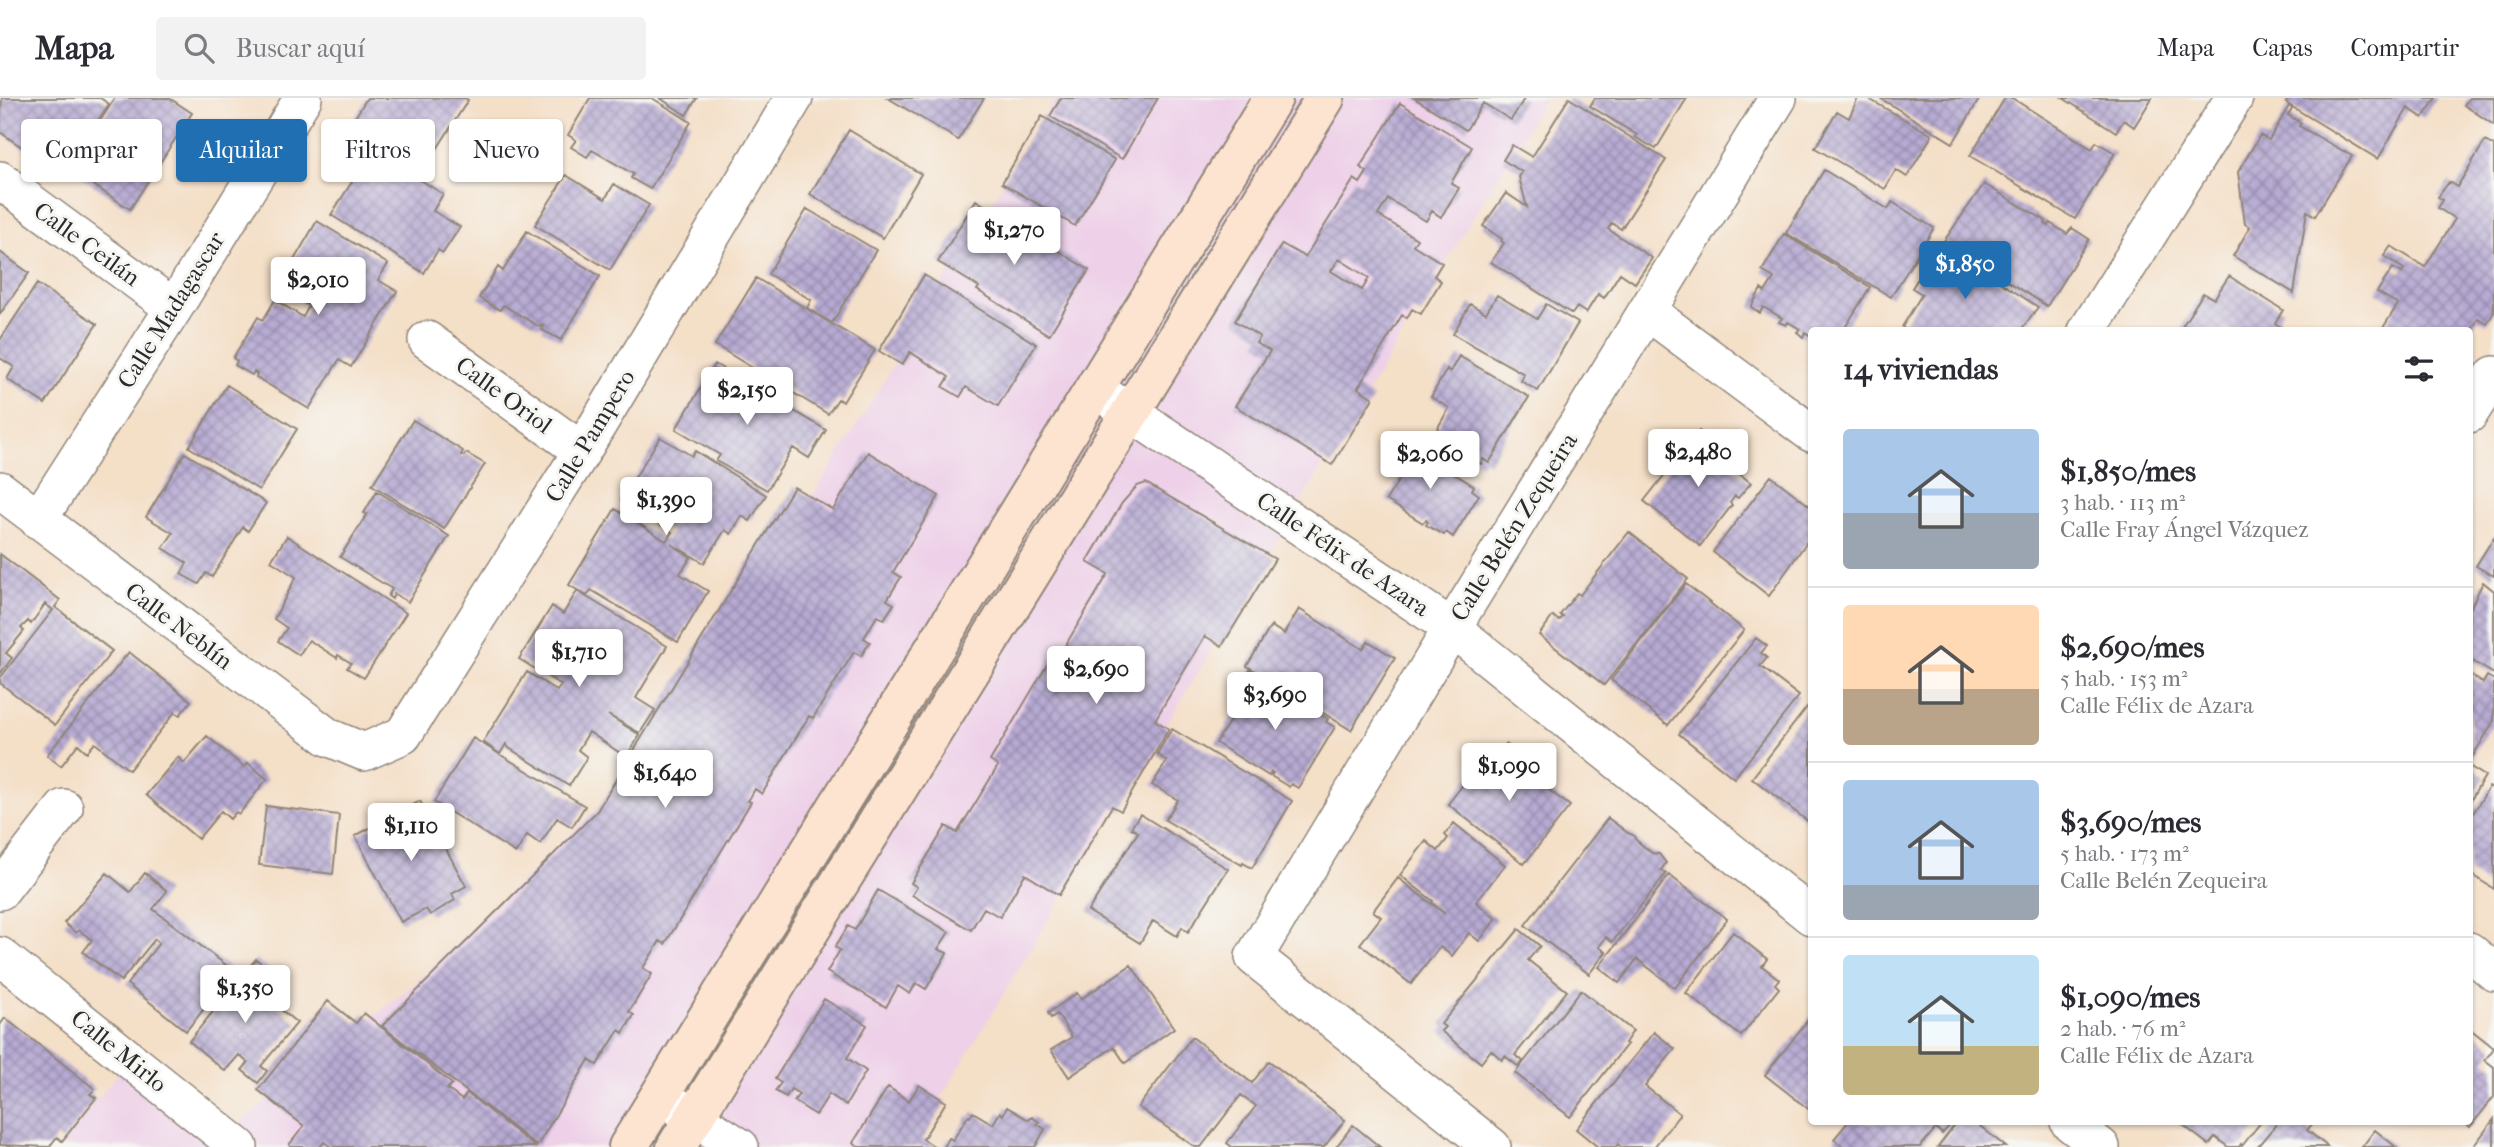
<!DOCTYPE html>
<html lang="es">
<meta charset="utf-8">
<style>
:root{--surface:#fff;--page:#f2f2f3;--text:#2b2b33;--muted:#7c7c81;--line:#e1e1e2;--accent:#1f6fb2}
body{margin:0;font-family:"IM FELL French Canon",serif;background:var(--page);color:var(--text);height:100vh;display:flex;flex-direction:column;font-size:26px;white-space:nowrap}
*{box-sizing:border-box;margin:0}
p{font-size:23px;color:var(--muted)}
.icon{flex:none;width:38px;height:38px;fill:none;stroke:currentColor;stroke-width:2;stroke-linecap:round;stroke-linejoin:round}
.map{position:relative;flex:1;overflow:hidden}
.side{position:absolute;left:1808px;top:229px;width:665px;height:798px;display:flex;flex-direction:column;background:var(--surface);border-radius:7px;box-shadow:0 2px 5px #0004}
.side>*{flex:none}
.banner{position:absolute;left:21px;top:21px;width:665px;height:63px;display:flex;gap:14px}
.price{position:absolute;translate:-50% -60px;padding:0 16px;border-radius:7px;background:#fff;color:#222;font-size:23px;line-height:46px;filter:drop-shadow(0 2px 4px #0008)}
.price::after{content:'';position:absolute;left:50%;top:42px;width:21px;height:16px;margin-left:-10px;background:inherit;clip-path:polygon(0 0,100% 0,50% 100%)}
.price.active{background:var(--accent);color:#fff}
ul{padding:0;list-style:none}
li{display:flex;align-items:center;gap:21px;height:175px;padding:0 35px}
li+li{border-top:2px solid var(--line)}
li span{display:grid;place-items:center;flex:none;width:196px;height:140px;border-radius:7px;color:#555}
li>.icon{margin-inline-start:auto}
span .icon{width:84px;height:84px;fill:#fffc;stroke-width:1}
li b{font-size:30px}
h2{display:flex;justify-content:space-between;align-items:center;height:84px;padding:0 35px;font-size:30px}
.tag{padding:0 24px;border-radius:7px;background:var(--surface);box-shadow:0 2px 5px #0004;font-size:24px;line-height:63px}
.tag.active{background:var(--accent);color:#fff}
header{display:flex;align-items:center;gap:42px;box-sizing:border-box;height:98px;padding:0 35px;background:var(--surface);border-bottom:2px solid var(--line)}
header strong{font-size:33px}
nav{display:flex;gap:38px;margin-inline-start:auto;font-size:24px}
.search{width:490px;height:63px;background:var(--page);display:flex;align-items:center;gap:18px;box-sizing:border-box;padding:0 24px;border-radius:7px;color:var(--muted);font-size:26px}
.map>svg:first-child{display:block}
.built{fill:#eed0e8}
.building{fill:url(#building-cross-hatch);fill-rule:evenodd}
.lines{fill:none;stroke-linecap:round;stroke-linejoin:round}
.street-casing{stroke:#908579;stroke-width:40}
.secondary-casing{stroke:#908579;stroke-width:42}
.street{stroke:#fff;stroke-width:37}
.secondary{stroke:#fde4d1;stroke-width:38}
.labels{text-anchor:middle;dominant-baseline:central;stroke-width:6;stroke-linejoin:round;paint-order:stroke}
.street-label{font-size:24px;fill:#2b2b2b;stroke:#f6f6f2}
</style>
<header>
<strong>Mapa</strong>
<div class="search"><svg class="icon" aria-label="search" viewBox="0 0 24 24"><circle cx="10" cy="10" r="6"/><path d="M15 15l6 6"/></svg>Buscar aquí</div>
<nav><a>Mapa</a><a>Capas</a><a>Compartir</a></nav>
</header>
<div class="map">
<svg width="2494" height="1049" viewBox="0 0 2494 1049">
<defs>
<pattern id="building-cross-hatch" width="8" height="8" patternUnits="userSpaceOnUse" patternTransform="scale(1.75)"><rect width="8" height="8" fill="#b7aad3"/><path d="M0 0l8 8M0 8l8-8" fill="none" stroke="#958bab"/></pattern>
</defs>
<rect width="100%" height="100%" fill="#f6f6f2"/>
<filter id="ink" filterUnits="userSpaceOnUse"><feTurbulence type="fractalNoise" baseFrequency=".0143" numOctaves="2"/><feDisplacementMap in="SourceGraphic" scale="14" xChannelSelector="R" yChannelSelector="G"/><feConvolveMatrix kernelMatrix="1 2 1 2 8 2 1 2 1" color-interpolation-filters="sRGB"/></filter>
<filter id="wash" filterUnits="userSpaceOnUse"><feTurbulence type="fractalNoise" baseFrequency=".00686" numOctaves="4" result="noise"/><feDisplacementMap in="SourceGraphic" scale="28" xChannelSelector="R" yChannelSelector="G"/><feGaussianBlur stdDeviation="1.57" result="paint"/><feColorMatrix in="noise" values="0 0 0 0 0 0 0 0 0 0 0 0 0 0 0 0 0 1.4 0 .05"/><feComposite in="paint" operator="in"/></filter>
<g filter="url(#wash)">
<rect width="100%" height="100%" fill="#f4dfc7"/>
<path class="built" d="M1055 0H1545L911 1049H59L125 967 221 1040 411 889 640 670 860 323Z"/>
<g id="blocks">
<path class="building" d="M2 0H100L109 6 91 32 75 21 45 65 0 34Z
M115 0H169L192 15 130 111 69 71Z
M367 0H465L468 2 428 65 425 63 419 73 356 34 362 25 354 21Z
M590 0H652L691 24 650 91 631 80 633 76 592 52 587 59 571 49 576 42 568 37Z
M660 0H697L686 17Z
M888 0H984L958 42Z
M1061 0H1158L1122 61 1050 18Z
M1414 0H1522L1524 1 1511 22 1483 5 1466 32Z
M1569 0 1666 62 1621 131 1612 125 1608 131 1652 160 1635 185 1620 175 1604 200 1598 196 1586 215 1577 209 1572 216 1491 164 1504 145 1501 143 1502 141 1483 128 1506 95 1527 109 1519 79 1522 74 1503 62 1512 47 1532 59Z
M1595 0H1687L1656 51 1635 39 1637 37 1590 8Z
M1858 0H1867L1932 37 1907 79 1896 72 1885 91 1815 50 1837 13 1849 20Z
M1880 0H1980L1953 45Z
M2005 0H2012L2092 51 2096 44 2115 55 2075 121 1970 58Z
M2063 0H2152L2134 29 2124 22 2116 34Z
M2289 0H2436L2423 20 2408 10 2378 61 2286 5Z
M2469 0H2494V27L2464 7Z
M1400 5 1472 49 1451 85 1459 90 1441 119 1432 113 1426 123 1388 101 1378 117 1417 141 1413 147 1442 165 1434 178 1441 183 1421 216 1412 211 1407 220 1402 217 1358 290 1373 300 1332 367 1235 308 1270 253 1256 245 1260 239 1235 223 1282 146 1305 159 1354 81 1360 85 1367 74 1360 69ZM1339 161 1369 180 1362 192 1331 173Z
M2289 8 2292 10 2288 17 2301 25 2299 28 2352 58 2315 118 2307 113 2294 195 2233 158 2250 129 2245 126 2238 74 2260 37 2269 42Z
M1042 18 1115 62 1075 128 1002 85Z
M849 32 921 76 883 140 810 96Z
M2485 43 2494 48V214L2487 226 2478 221 2471 233H2381L2398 206 2377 194 2393 170 2402 175 2404 171 2384 158 2391 148 2425 169 2455 121 2438 110 2443 102 2438 99 2449 84 2457 89Z
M372 52 443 96 433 113 460 129 443 155 438 152 424 175 331 117Z
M1824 72 1888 111 1892 104 1934 130 1891 199 1786 135Z
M566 77 605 101 614 86 649 107 610 172 535 127Z
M1984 86 2046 123 2045 126 2049 128 2050 125 2067 136 2072 130 2089 141 2047 208 1944 143Z
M976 102 1089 172 1049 237 977 192 979 189 938 164Z
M807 111 876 152 832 225 807 210 811 202 768 176Z
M317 123 388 166 378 182 397 193 351 269 339 262 309 311 256 279 257 276 254 274 252 277 235 267 237 263 233 260 258 219 263 222 275 202 303 219 309 208 278 189Z
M527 133 600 178 561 242 542 232 544 228 541 227 540 229 503 207 500 212 479 200 498 169 503 173Z
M1784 136 1870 189 1843 233H1811V238L1805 234 1803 239 1797 234 1800 231 1788 224 1786 227 1779 224 1782 220 1763 209 1760 215 1751 209 1761 191 1765 194 1774 180 1762 173Z
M0 154 29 175 0 216Z
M1949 154 1971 168 1972 166 2038 209 2020 233H1907L1902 229 1922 196 1912 190 1930 161 1940 168Z
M924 177 1036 246 998 308 966 289 960 299 943 289 949 279 910 254 902 267 879 253Z
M2229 178 2283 212 2275 225 2287 233 2180 232 2203 195 2214 201Z
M756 180 875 252 843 304 838 301 828 316 715 247Z
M37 186 97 226 45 306 7 281 14 269 0 260V242Z
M1497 197 1537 221 1546 206 1578 225 1538 293 1521 283 1524 276 1453 236 1470 206 1486 215Z
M1459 258 1529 299 1489 365 1483 361 1481 366 1474 363 1477 358 1436 333 1449 310 1431 299 1447 271 1450 274Z
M715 266 826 332 809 360 793 350 767 392 716 363 720 357 676 331Z
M227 287 297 331 259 392 189 349Z
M413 322 463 353 461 357 464 358 466 355 485 366 444 431 372 387Z
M1699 333 1731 359 1726 365 1751 385 1738 400 1735 398 1730 405 1732 407 1700 448 1644 403Z
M660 339 692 358 695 353 766 397 750 423 742 418 731 436 725 432 704 465 671 446 691 459 680 476 708 493 678 544 591 492 587 498 569 487 615 411 666 443 672 434 621 402Z
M1402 343 1474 388 1472 392 1479 397 1453 439 1446 434 1444 437 1426 427 1428 424 1426 422 1423 425 1386 402 1400 380 1385 371Z
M868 354 939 398 893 474 901 479 887 502 894 506 884 521 877 518 864 540 870 544 861 558 854 554 813 620 809 618 762 696 755 691 748 703 751 704 665 846 660 843 643 870 652 876 629 914 634 917 623 935 619 932 597 967 589 962 537 1048 382 928 597 713 794 389 833 412Z
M185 355 266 405 248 433 243 429 212 479 206 475 199 486 181 476 187 465 163 450 173 435 146 419Z
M1771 378 1811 409V438L1769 498 1713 454Z
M1146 385 1275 461 1222 548 1205 538 1155 622 1169 631 1121 713 1112 708 1059 797 1025 776 1000 819 984 810 971 832 912 797 917 789 911 785 946 728 957 735 998 668 990 663 1051 560 1056 563 1108 476 1087 464 1122 405 1137 388Z
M377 393 449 438 408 504 394 496 392 501 388 498 392 491 340 459 367 416 364 415Z
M1629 434 1688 481 1604 587 1539 537 1553 518 1559 523 1563 519 1560 517 1577 495 1580 497Z
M287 438 406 515 364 580 347 570 351 565 338 557 337 560 309 542 299 557 278 543 287 530 274 521 296 479 271 463Z
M2494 439V478L2476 468Z
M0 456 60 502 55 509 112 553 55 627 0 585V580L53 512 45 506 31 526 28 523 21 530 24 533 6 555 12 560 0 576Z
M2483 484 2494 493V576L2469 561V513Z
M1686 486 1744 532 1668 627 1611 582Z
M577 493 667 548 636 600 655 612 640 635 608 617 640 637 626 659 589 634 578 652 587 659 569 688 509 650 506 646 500 656 483 644 527 574 557 593 561 587 519 561 552 508 563 516Z
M1299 511 1363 551 1368 543 1395 560 1351 632 1247 568 1271 528 1284 536Z
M1756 540 1767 548 1761 555 1767 560 1760 568 1799 598 1734 680 1679 636Z
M129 554 191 603 180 617 175 614 129 672 95 645 87 654 78 646 61 668 47 657Z
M1250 572 1265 582 1262 585 1275 593 1277 590 1328 621 1326 624 1335 629 1298 690 1291 686 1289 689 1271 678 1273 675 1271 674 1269 678 1216 645 1243 601 1235 597Z
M2469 576 2483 585 2487 578 2494 582V623L2471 661Z
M1811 604V723L1810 725 1752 680Z
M1172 631 1292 703 1252 770 1243 765 1242 767 1165 722 1178 702 1152 687 1167 663 1157 656Z
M207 638 244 669 248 665 267 681 239 716 236 714 230 721 221 713 198 741 146 697 178 659 184 665Z
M473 640 585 708 572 729 557 720 540 746 527 737 516 755 434 704Z
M1506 646 1542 675 1537 683 1570 708 1524 766 1448 706 1492 649 1499 655Z
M2469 668 2485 678 2469 705Z
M2489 689 2494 692V791L2469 775V722Z
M420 703 466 788 452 796 455 802 430 817 426 811 401 824 355 738Z
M266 708 339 717 333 776 259 767Z
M1140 716 1228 771 1188 834 1182 829 1177 838 1153 823 1140 845 1088 813 1138 734 1131 730Z
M1608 720 1628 735 1633 737 1636 742 1652 755 1659 756 1666 765 1661 772 1666 776 1612 844 1606 839 1599 849 1606 854 1589 876 1525 827Z
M1454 725 1505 767 1476 804 1496 821 1479 843 1469 835 1452 858 1440 849 1411 886 1360 846 1381 819 1373 813 1398 780 1445 816 1432 805 1433 803 1400 777 1426 743 1438 753 1448 740 1445 737Z
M107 775 130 794 145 775 167 793 153 811 231 871 206 903 209 905 186 933 127 886 159 845 155 841 121 883 83 854 92 842 79 832 76 835 64 825Z
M1669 777 1727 821 1675 890 1637 861 1619 885 1599 869Z
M878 792 949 834 938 851 947 855 926 891 916 885 910 896 898 888 886 909 827 874 840 852 835 849 848 828 855 832Z
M1519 831 1540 848 1528 862 1567 893 1515 957 1523 963 1519 969 1505 958 1502 962 1491 952 1481 965 1441 933 1445 929 1441 926Z
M1733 834 1767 861 1762 868 1779 881 1775 886 1779 890 1741 938 1686 895Z
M256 861 277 878 262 896 297 925 261 968 267 973 258 985 242 972 248 965 239 957 225 973 189 943Z
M1131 867 1174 930 1125 965 1114 949 1069 979 1051 952 1072 939 1057 916 1051 920 1048 915 1077 895 1081 901Z
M1581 892 1633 933 1625 945 1627 946 1570 1019 1515 975Z
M824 901 867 927 847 960 866 973 846 1007 829 996 816 1017 794 1003 799 996 791 991 786 999 775 993 781 985 775 981Z
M328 903 356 925 364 915 452 986 447 991 462 1002 467 995 535 1049H331L324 1044 320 1049H291L289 1047 304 1028 258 992Z
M1811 918V1013L1765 977Z
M5 920 95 991 90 996 96 1000 62 1043 57 1039 49 1049 0 1047V927Z
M2469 930 2494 950 2485 962 2494 969V999L2470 1029 2464 1024H2469Z
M1654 934 1675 951 1645 988 1680 1016 1654 1049H1621L1618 1046 1616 1049H1598L1576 1031Z
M1192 939 1252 985 1269 963 1345 1022 1324 1049H1232L1227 1045 1256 1008 1241 997 1201 1049H1195L1138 1009Z
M919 987 946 1004 923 1041 935 1049H859L853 1045 888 989 909 1003Z
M1007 1009 1029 1022 1032 1019 1039 1024 1037 1026 1045 1031 1035 1049H944L949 1040 953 1042 968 1018 970 1019 973 1014 993 1026 1000 1014 1003 1017Z
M2494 1021V1049H2473Z
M1848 1024H1953L1942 1036 1936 1030 1920 1049H1843L1834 1041Z
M1957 1024H1975L2006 1049H1938Z
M2179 1024H2261L2242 1048 2241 1046 2239 1049H2228L2215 1039 2209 1047Z
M2278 1024H2312L2313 1025 2307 1032 2328 1049H2257Z
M1353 1027 1380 1049H1336Z
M2375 1032 2396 1049H2362Z"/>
</g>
</g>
<g filter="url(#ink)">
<use href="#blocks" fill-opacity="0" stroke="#908579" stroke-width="2"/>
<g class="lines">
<defs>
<path id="street" d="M0 82 174 210
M1647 213 1811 335
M2087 233 2234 0
M427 242 582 353
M1095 291 1452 530 1811 818
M2469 316 2494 277
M0 392 328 639 364 654 403 637 582 353 794 0
M38 422 174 210 303 0
M0 793 64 710
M2469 853 2494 874
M0 858 239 1049
M667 1002 740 1049
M2069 1024 2101 1049
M1492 1049 1254 859 1452 530 1778 0"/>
<path id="secondary" d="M628 1049 1273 0
M676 1049 1325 0"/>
</defs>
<use href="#street" class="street-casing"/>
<use href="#secondary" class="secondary-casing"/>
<use href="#street" class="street"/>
<use href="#secondary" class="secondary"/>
</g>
</g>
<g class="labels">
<g class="street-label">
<text transform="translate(87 146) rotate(36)">Calle Ceilán</text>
<text transform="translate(171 212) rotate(-58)">Calle Madagascar</text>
<text transform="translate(504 297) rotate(36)">Calle Oriol</text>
<text transform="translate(590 338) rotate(-59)">Calle Pampero</text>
<text transform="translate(1514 429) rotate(-58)">Calle Belén Zequeira</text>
<text transform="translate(1343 456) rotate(34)">Calle Félix de Azara</text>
<text transform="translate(179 528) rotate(37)">Calle Neblín</text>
<text transform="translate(119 953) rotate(39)">Calle Mirlo</text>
</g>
</g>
</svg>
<b class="price" style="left:1014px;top:169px">$1,270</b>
<b class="price active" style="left:1965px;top:203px">$1,850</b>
<b class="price" style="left:318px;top:219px">$2,010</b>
<b class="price" style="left:747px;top:329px">$2,150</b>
<b class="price" style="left:1698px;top:391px">$2,480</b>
<b class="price" style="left:1430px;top:393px">$2,060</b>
<b class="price" style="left:666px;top:439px">$1,390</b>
<b class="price" style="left:579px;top:591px">$1,710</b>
<b class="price" style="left:1096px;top:608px">$2,690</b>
<b class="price" style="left:1275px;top:634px">$3,690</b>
<b class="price" style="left:1509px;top:705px">$1,090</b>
<b class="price" style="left:665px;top:712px">$1,640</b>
<b class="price" style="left:411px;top:765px">$1,110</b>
<b class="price" style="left:245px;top:927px">$1,350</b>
<div class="banner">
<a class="tag">Comprar</a>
<a class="tag active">Alquilar</a>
<a class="tag">Filtros</a>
<a class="tag">Nuevo</a>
</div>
<section class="side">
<h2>14 viviendas<svg class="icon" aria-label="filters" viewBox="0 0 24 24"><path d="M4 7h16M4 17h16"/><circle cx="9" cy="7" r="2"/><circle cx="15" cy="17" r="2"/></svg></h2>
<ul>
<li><span style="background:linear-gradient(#a9c7e8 60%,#9aa5b1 0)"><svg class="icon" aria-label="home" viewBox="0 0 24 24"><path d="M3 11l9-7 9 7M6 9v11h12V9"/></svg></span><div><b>$1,850/mes</b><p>3 hab. · 113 m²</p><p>Calle Fray Ángel Vázquez</p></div></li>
<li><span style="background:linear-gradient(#ffd9b3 60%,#b9a48a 0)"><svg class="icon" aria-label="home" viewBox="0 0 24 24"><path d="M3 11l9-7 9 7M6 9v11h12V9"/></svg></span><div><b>$2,690/mes</b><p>5 hab. · 153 m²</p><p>Calle Félix de Azara</p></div></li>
<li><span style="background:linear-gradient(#a9c7e8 75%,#9aa5b1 0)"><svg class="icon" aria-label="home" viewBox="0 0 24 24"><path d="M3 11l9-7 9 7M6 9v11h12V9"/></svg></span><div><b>$3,690/mes</b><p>5 hab. · 173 m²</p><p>Calle Belén Zequeira</p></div></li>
<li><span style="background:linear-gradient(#bfe0f5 65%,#c2b280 0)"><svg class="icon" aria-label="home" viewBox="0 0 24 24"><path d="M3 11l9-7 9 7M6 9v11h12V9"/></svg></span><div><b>$1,090/mes</b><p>2 hab. · 76 m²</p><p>Calle Félix de Azara</p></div></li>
</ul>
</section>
</div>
